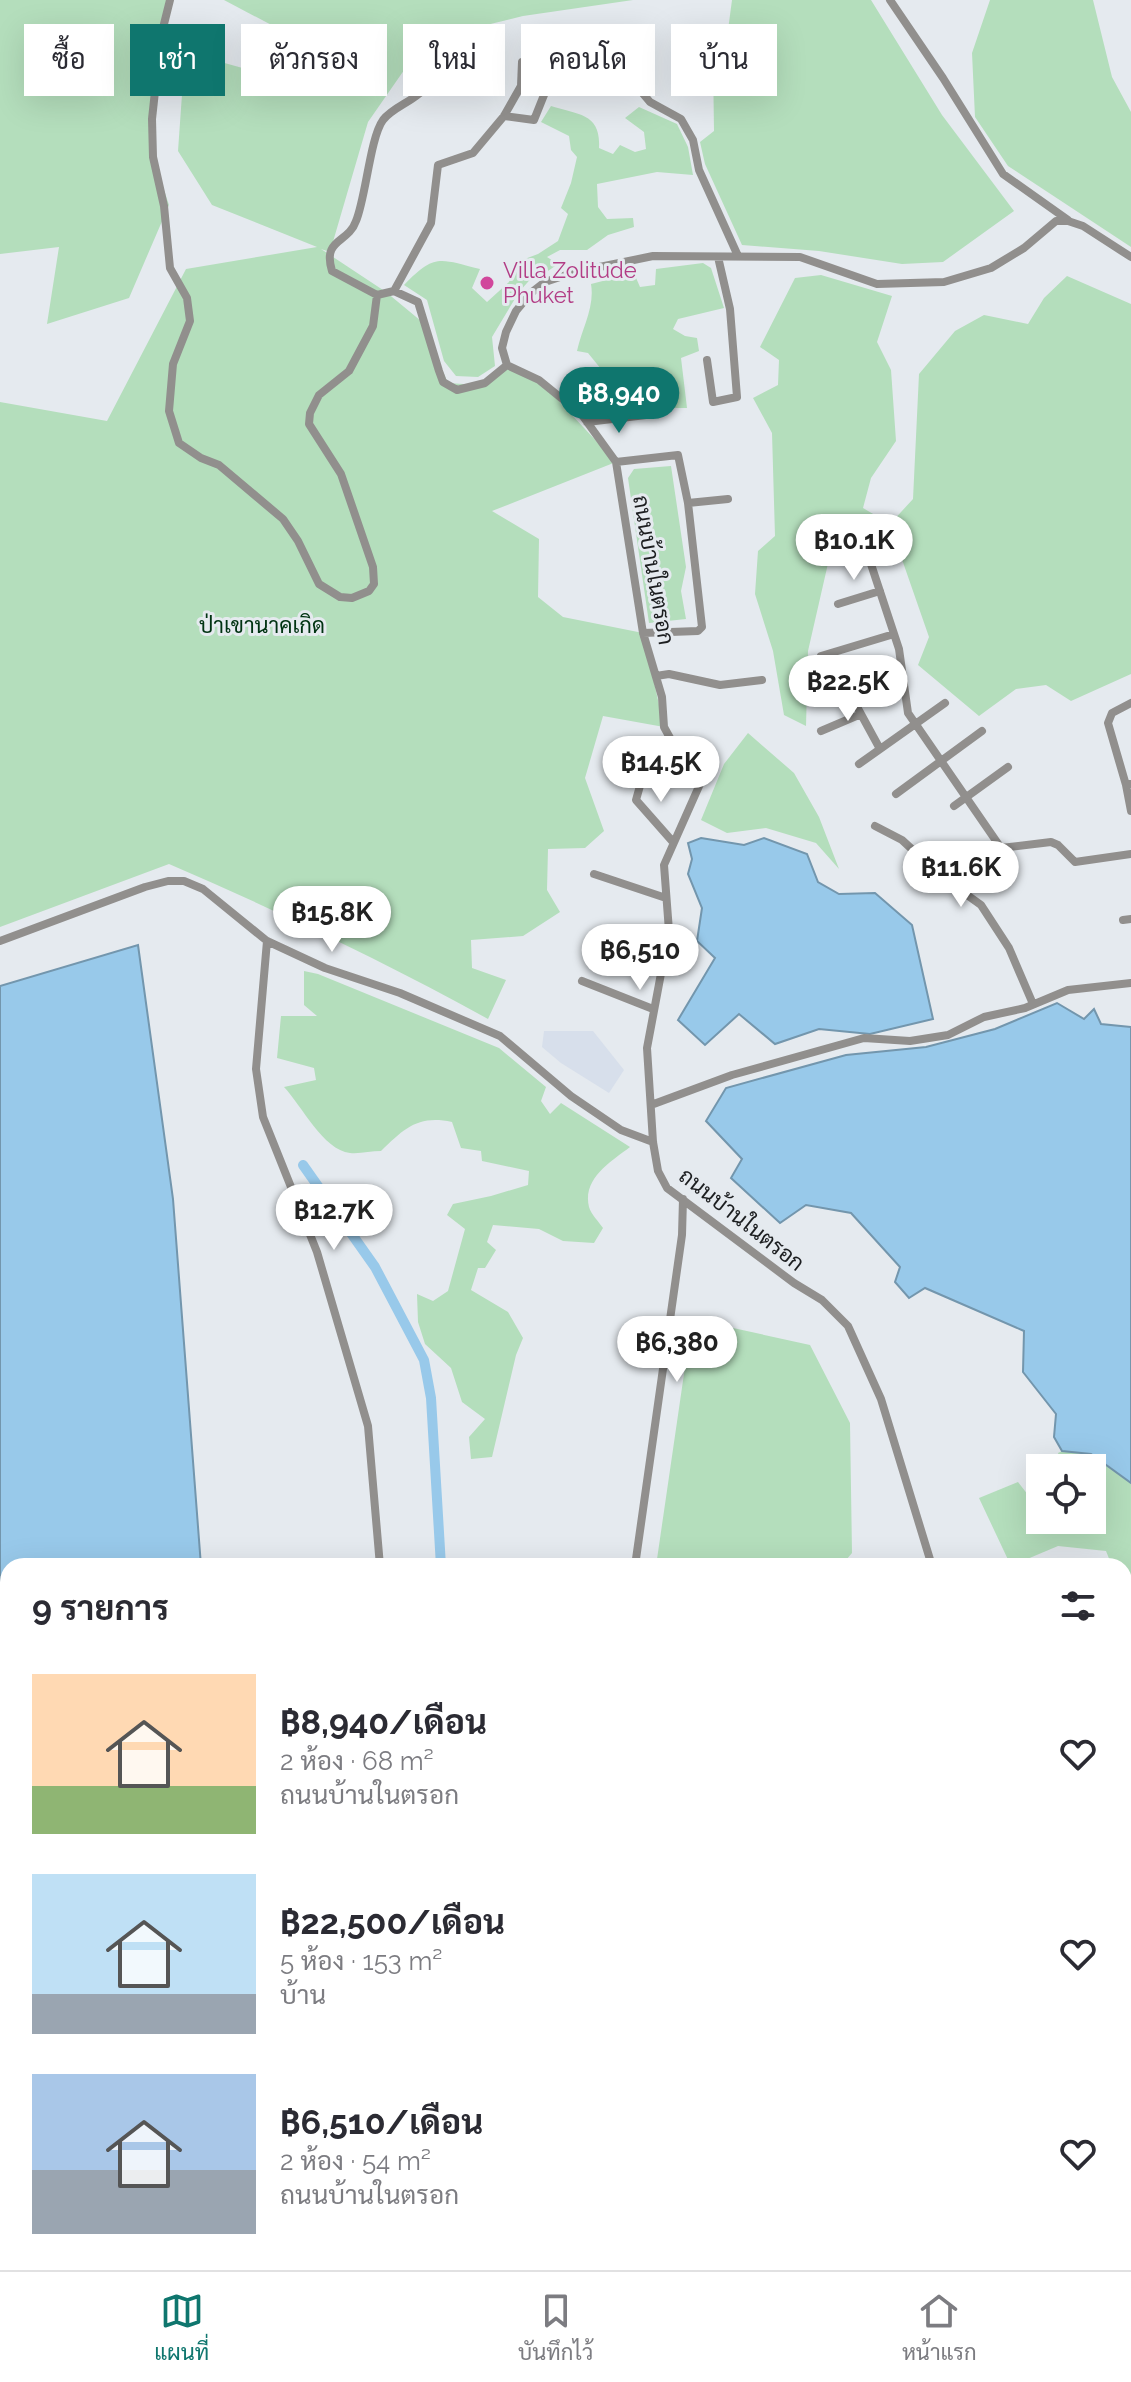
<!DOCTYPE html>
<html lang="th">
<meta charset="utf-8">
<style>
:root{--surface:#fff;--page:#f7f7f7;--text:#2b2b33;--muted:#7c7c81;--line:#e1e1e2;--accent:#0f766e}
body{margin:0;font-family:Raleway,Sarabun,sans-serif;background:var(--page);color:var(--text);height:100vh;display:flex;flex-direction:column;font-size:30px;white-space:nowrap}
*{box-sizing:border-box;margin:0}
p{font-size:26px;color:var(--muted)}
.icon{flex:none;width:44px;height:44px;fill:none;stroke:currentColor;stroke-width:2;stroke-linecap:round;stroke-linejoin:round}
.map{position:relative;flex:1;overflow:hidden}
.side{position:absolute;left:0px;top:1558px;width:1132px;height:712px;display:flex;flex-direction:column;background:var(--surface);border-radius:24px 24px 0 0;box-shadow:0 8px 32px #0002}
.side>*{flex:none}
.guide{position:absolute;left:24px;top:24px;width:1084px;height:72px;display:flex;gap:16px}
.buttons{position:absolute;left:1026px;top:1454px;display:grid;gap:16px}
.buttons a{display:grid;place-items:center;width:80px;height:80px;border-radius:0px;background:var(--surface);box-shadow:0 8px 32px #0002;font-size:40px}
.price{position:absolute;translate:-50% -68px;padding:0 18px;border-radius:28px;background:#fff;color:#222;font-size:26px;line-height:52px;filter:drop-shadow(0 2px 4px #0008)}
.price::after{content:'';position:absolute;left:50%;top:48px;width:24px;height:18px;margin-left:-12px;background:inherit;clip-path:polygon(0 0,100% 0,50% 100%)}
.price.selected{background:var(--accent);color:#fff}
ul{padding:0;list-style:none}
li{display:flex;align-items:center;gap:24px;height:200px;padding:0 32px}
li span{display:grid;place-items:center;flex:none;width:224px;height:160px;border-radius:0px;color:#555}
li>.icon{margin-inline-start:auto}
span .icon{width:96px;height:96px;fill:#fffc;stroke-width:1}
li b{font-size:34px}
h2{display:flex;justify-content:space-between;align-items:center;height:96px;padding:0 32px;font-size:34px}
.pill{padding:0 28px;border-radius:0px;background:var(--surface);box-shadow:0 8px 32px #0002;font-size:28px;line-height:72px}
.pill.selected{background:var(--accent);color:#fff}
.menu{display:flex;justify-content:space-around;align-items:center;height:112px;border-top:2px solid var(--line);background:var(--surface);font-size:22px;color:var(--muted)}
.menu a{display:grid;justify-items:center;gap:4px}
.menu .selected{color:var(--accent)}
.map>svg:first-child{display:block}
.built{fill:#d7dfeb}
.green{fill:#b4debc}
.water{fill:#98c9ea;stroke:#7396ad;stroke-width:2}
.lines{fill:none;stroke-linecap:round;stroke-linejoin:round}
.canal{stroke:#98c9ea;stroke-width:10}
.minor{stroke:#918f8d;stroke-width:8}
.hotel-dot{fill:#d1479c;stroke:#e5eaef;stroke-width:3}
.labels{text-anchor:middle;dominant-baseline:central;stroke-width:6;stroke-linejoin:round;paint-order:stroke}
.hotel-label{font-size:22px;fill:#b23c85;stroke:#e5eaef;text-anchor:start}
.street-label{font-size:22px;fill:#1c1e20;stroke:#e5eaef}
.park-label{font-size:22px;fill:#003312;stroke:#e5eaef}
</style>
<div class="map">
<svg width="1131" height="2270" viewBox="0 0 1131 2270">
<rect width="100%" height="100%" fill="#e5eaef"/>
<path class="built" d="M544 1031H593L624 1070 609 1093 561 1063 542 1047Z"/>
<path class="green" d="M0 0H170L161 36 153 157 169 205 129 298 47 324 59 247 0 254Z
M224 0H633L523 16 425 40 368 122 330 252 321 249 386 292 421 321 448 383 478 385 511 367 539 380 616 462 492 511 539 539 538 597 563 617 643 633 664 727 603 716 585 778 604 831 585 848 548 849 547 890 560 912 523 936 471 940 472 968 506 980 488 1019C385 962 278 911 169 864L0 927V402L107 421 186 269 317 247 212 205 178 151 185 52 304 85 315 48Z
M732 0H871L942 115 1014 211 943 262 902 264 819 251 742 245 705 164 700 142 714 131 713 61 728 30Z
M990 0H1093L1112 77 1131 112V247L1008 166 975 117 972 53Z
M551 106C579 115 601 113 599 148L613 154 620 145 635 152 646 149 644 132 625 118 639 107 677 124 688 147 693 175 657 172 597 184 598 207 607 219 633 218 634 227 608 235 587 250H560L547 257 558 264 548 271 535 274 519 292 492 337 495 366 478 377 456 376 444 361 427 300 404 285C435 253 439 259 480 269L472 288 487 302 509 282 514 263 538 254 558 241 568 214 561 208 571 183 577 157 571 150 569 136 541 122Z
M703 263 711 268 724 308 678 319 673 329 685 336 697 338 699 351 681 358 687 408H651L592 415 573 394 601 379V369L588 353 577 351C582 328 595 307 591 284L634 273 640 287 655 285 656 269Z
M821 275 892 296 877 342 891 370 896 441 871 478 863 508 890 524 913 499 919 374 955 331 984 315 1028 324 1044 298 1067 276 1131 304V674L1071 701 1046 685 1016 689 979 716 918 665 929 637 890 525 832 546 808 651 806 726 784 715 773 651 755 594 758 551 775 536 772 433 753 398 778 385 779 360 760 347 795 278Z
M671 466 686 567 681 591 686 619 649 623 628 478 634 469Z
M748 733 794 773 819 817 839 869 816 843 766 828 727 833 701 820 724 764Z
M304 971 318 974 499 1048 546 1087 541 1101 550 1114 561 1103 630 1147C612 1161 582 1178 589 1207 591 1214 599 1222 603 1228L594 1243 563 1241 539 1229 493 1225 487 1242 496 1250 485 1268H478L471 1290 508 1312 523 1338 516 1355 492 1457 471 1459 469 1437 485 1419 462 1402 451 1368 425 1344 418 1322 417 1294 433 1301 448 1291 465 1229 447 1215 453 1204 491 1196 528 1185 529 1171 482 1161 481 1151 461 1148 452 1122C418 1115 405 1128 381 1151 371 1151 360 1154 350 1153 323 1150 302 1106 284 1087L316 1080 314 1068 277 1058 281 1016H317L304 1005Z
M692 1319 810 1345 850 1423 852 1553 841 1566H656Z
M1062 1451 1091 1454 1131 1483V1585H1124V1566H1112L1106 1551 1058 1546 1011 1566 979 1498 1018 1482 1032 1500H1040V1520H1092V1468H1058L1062 1464 1058 1453Z
M0 2111 8 2113V2262H390L394 2270H0Z"/>
<path class="water" d="M701 838 744 845 764 838 807 854 818 882 839 894 875 893 912 925 933 1019 870 1034 819 1029 775 1044 739 1014 705 1045 678 1020 715 958 697 941 702 908 688 874 692 859 688 843Z
M138 945 173 1199 201 1566H8V2037L0 1997V986Z
M1057 1003 1084 1019 1094 1009 1101 1024 1131 1027V1483L1091 1454 1062 1451 1054 1437 1056 1414 1023 1372 1024 1331 925 1288 909 1298 895 1282 900 1267 851 1213 806 1205 780 1223 731 1178 742 1159 706 1121 726 1088 846 1055 926 1047 995 1029Z"/>
<g class="lines">
<path class="canal" d="M303 1165 375 1267 424 1360 431 1398 441 1566"/>
<path class="minor" d="M170 0 161 36 152 119 153 157 164 206 170 268 187 298 190 321 173 364 169 411 179 443 201 458 219 465 283 519 298 541 319 584 340 597 352 598 369 591 374 584 373 567 341 474 309 424 310 413 319 395 349 371 373 326 377 295 394 291 418 302 439 371 443 382 457 390 485 383 507 365
M890 0 943 78 1003 174 1068 220
M634 53 639 89 650 102 681 119 693 140 699 170 738 256
M504 116 534 120 550 80
M394 291 431 223 438 165 473 153 504 116 521 86 522 62
M377 295 332 271C322 238 348 244 356 221 366 197 370 138 383 120 393 107 412 102 423 90 431 81 435 62 439 50
M707 360 713 402 737 397 730 309 718 257
M507 365 539 380 582 415 616 462 643 633 662 697 664 727 675 747 696 768 700 784 664 865 669 931 647 1048 653 1142 658 1171 667 1188 794 1283 822 1300 848 1326 881 1399 932 1566
M507 365 502 348 506 332 516 311 531 293 545 282 575 272 653 256 800 257 877 284 944 282 991 268 1024 248 1056 221H1068L1083 226 1131 257
M587 422 646 415
M616 462 678 455 688 503 728 499
M863 540 899 649 908 713 1001 848 1051 842 1058 845 1075 862 1131 854
M838 604 880 591
M643 633 698 631 702 627 688 503
M821 656 894 634
M656 676 669 674 720 685 762 680
M844 683 880 749
M821 731 861 714
M859 764 945 703
M645 768 636 800 673 842
M1130 784 1126 785 1131 811
M1126 785 1108 723 1112 713 1131 703
M896 794 982 731
M954 806 1008 767
M875 826 902 840 942 877 981 905 1009 948 1033 1004
M594 874 666 898
M1123 920 1131 919
M0 941 145 887 168 881H184L203 889 267 941 325 968 400 993 500 1036 571 1096 621 1130 653 1142
M267 941 256 1069 263 1117 317 1252 368 1426 380 1566
M582 981 653 1009
M651 1105 732 1075 864 1038 910 1041 948 1035 984 1017 1025 1008 1068 990 1131 983
M635 1566 682 1235 683 1199
M1124 1809 1131 1811
M0 2098 8 2101
M1124 2259 1131 2257
M768 2262 796 2270
M676 2270 680 2268 681 2262
M1092 2270 1116 2262"/>
</g>
<circle class="hotel-dot" cx="487" cy="283" r="8"/>
<g class="labels">
<g class="hotel-label">
<text x="503" y="270">Villa Zolitude<tspan x="503" dy="25">Phuket</tspan></text>
</g>
<g class="street-label">
<text transform="translate(654 570) rotate(80)">ถนนบ้านในตรอก</text>
<text transform="translate(742 1219) rotate(38)">ถนนบ้านในตรอก</text>
</g>
<g class="park-label">
<text x="262" y="625">ป่าเขานาคเกิด</text>
</g>
</g>
</svg>
<div class="buttons">
<a><svg class="icon" aria-label="locate" viewBox="0 0 24 24"><circle cx="12" cy="12" r="6"/><path d="M12 2v4M12 18v4M2 12h4M18 12h4"/></svg></a>
</div>
<b class="price selected" style="left:619px;top:435px">฿8,940</b>
<b class="price" style="left:854px;top:582px">฿10.1K</b>
<b class="price" style="left:848px;top:723px">฿22.5K</b>
<b class="price" style="left:661px;top:804px">฿14.5K</b>
<b class="price" style="left:961px;top:909px">฿11.6K</b>
<b class="price" style="left:332px;top:954px">฿15.8K</b>
<b class="price" style="left:640px;top:992px">฿6,510</b>
<b class="price" style="left:334px;top:1252px">฿12.7K</b>
<b class="price" style="left:677px;top:1384px">฿6,380</b>
<div class="guide">
<a class="pill">ซื้อ</a>
<a class="pill selected">เช่า</a>
<a class="pill">ตัวกรอง</a>
<a class="pill">ใหม่</a>
<a class="pill">คอนโด</a>
<a class="pill">บ้าน</a>
</div>
<section class="side">
<h2>9 รายการ<svg class="icon" aria-label="filters" viewBox="0 0 24 24"><path d="M4 7h16M4 17h16"/><circle cx="9" cy="7" r="2"/><circle cx="15" cy="17" r="2"/></svg></h2>
<ul>
<li><span style="background:linear-gradient(#ffd9b3 70%,#8fb573 0)"><svg class="icon" aria-label="home" viewBox="0 0 24 24"><path d="M3 11l9-7 9 7M6 9v11h12V9"/></svg></span><div><b>฿8,940/เดือน</b><p>2 ห้อง · 68 m²</p><p>ถนนบ้านในตรอก</p></div><svg class="icon" aria-label="heart" viewBox="0 0 24 24"><path d="M12 20l-8-8c-3-5 5-10 8-4 3-6 11-1 8 4z"/></svg></li>
<li><span style="background:linear-gradient(#bfe0f5 75%,#9aa5b1 0)"><svg class="icon" aria-label="home" viewBox="0 0 24 24"><path d="M3 11l9-7 9 7M6 9v11h12V9"/></svg></span><div><b>฿22,500/เดือน</b><p>5 ห้อง · 153 m²</p><p>บ้าน</p></div><svg class="icon" aria-label="heart" viewBox="0 0 24 24"><path d="M12 20l-8-8c-3-5 5-10 8-4 3-6 11-1 8 4z"/></svg></li>
<li><span style="background:linear-gradient(#a9c7e8 60%,#9aa5b1 0)"><svg class="icon" aria-label="home" viewBox="0 0 24 24"><path d="M3 11l9-7 9 7M6 9v11h12V9"/></svg></span><div><b>฿6,510/เดือน</b><p>2 ห้อง · 54 m²</p><p>ถนนบ้านในตรอก</p></div><svg class="icon" aria-label="heart" viewBox="0 0 24 24"><path d="M12 20l-8-8c-3-5 5-10 8-4 3-6 11-1 8 4z"/></svg></li>
</ul>
</section>
</div>
<nav class="menu">
<a class="selected"><svg class="icon" aria-label="map" viewBox="0 0 24 24"><path d="M3 6l6-2 6 2 6-2v14l-6 2-6-2-6 2zM9 4v14M15 6v14"/></svg>แผนที่</a>
<a><svg class="icon" aria-label="saved" viewBox="0 0 24 24"><path d="M7 4h10v16l-5-4-5 4z"/></svg>บันทึกไว้</a>
<a><svg class="icon" aria-label="home" viewBox="0 0 24 24"><path d="M3 11l9-7 9 7M6 9v11h12V9"/></svg>หน้าแรก</a>
</nav>
